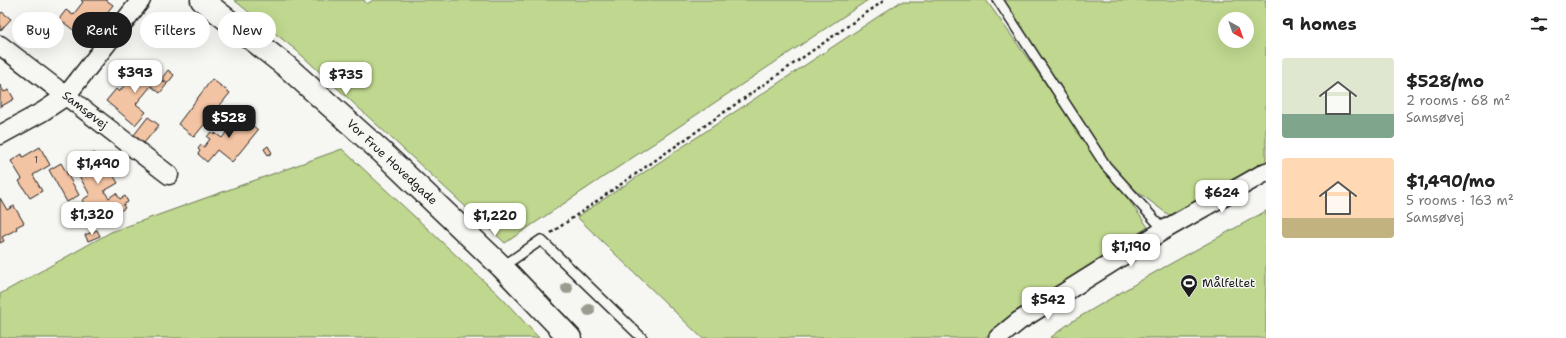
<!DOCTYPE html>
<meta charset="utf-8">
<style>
:root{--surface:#fff;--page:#f6f6f6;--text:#222;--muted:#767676;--accent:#1c1c1c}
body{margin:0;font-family:"Shantell Sans",sans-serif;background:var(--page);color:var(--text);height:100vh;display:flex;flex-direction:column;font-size:15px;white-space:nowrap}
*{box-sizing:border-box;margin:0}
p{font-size:13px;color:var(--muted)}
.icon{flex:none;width:22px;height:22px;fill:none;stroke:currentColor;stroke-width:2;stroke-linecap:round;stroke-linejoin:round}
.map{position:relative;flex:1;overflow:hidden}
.sheet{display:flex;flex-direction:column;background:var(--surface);width:300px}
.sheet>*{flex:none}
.guide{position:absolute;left:12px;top:12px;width:380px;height:36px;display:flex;gap:8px}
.needle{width:26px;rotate:140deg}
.buttons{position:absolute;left:1218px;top:12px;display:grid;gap:8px}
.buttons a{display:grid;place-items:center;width:36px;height:36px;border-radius:50%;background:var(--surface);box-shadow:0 4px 16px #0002;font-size:20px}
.price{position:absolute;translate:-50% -34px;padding:0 9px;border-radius:8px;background:#fff;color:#222;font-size:13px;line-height:26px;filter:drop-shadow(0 1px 2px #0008)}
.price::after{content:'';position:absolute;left:50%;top:24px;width:12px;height:9px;margin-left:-6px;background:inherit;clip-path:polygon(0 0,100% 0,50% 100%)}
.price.on{background:var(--accent);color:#fff}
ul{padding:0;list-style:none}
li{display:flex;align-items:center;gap:12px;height:100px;padding:0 16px}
li span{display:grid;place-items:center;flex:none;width:112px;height:80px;border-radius:4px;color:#555}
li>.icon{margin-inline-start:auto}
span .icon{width:48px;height:48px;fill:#fffc;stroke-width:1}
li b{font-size:17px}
h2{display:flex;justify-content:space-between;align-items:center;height:48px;padding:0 16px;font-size:17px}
.pill{padding:0 14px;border-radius:18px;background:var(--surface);box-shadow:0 4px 16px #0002;font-size:14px;line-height:36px}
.pill.on{background:var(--accent);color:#fff}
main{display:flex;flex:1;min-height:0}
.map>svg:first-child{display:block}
.green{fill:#bfd78e;stroke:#6e7a55;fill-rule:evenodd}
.building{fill:#f3c4a3;stroke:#1c1c1c}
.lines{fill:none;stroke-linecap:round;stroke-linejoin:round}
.service-casing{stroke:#1c1c1c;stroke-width:12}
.minor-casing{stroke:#1c1c1c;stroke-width:21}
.tertiary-casing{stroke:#1c1c1c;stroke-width:25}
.path{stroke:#1c1c1c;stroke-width:2.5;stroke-dasharray:3 3;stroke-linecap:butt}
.service{stroke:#f6f6f2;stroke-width:9}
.minor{stroke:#f6f6f2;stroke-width:18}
.tertiary{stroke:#f6f6f2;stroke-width:22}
.tree{fill:#999d8f}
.labels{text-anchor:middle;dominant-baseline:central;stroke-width:3;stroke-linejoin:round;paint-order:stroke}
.number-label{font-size:10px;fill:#52463e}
.street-label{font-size:12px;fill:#1c1c1c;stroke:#f6f6f2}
.poi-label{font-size:12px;fill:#1c1c1c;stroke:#f6f6f2;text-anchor:start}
</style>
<main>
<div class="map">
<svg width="1266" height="338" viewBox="0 0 1266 338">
<rect width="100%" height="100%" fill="#f6f6f2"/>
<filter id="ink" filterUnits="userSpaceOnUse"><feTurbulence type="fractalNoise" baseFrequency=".025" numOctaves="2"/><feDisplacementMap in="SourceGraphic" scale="8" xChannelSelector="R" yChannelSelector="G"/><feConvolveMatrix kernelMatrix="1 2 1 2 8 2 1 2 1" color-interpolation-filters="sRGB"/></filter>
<g filter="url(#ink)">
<path class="green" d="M234 0H364L367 4 373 0H868L505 243 297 51Z
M927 0H986L1148 227 1014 314 984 338H702L577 217 900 2H923Z
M1004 0H1266V166L1170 216 1134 189 1110 163ZM1225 19H1247V41H1225Z
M342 149 502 298 539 338H0V294L111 232Z
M1266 211V338H1050L1071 322 1152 274Z"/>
<path class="building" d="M81 0H106L113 5 92 32 82 25 76 32 59 19 66 10 73 15 83 2Z
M2 12 11 19 0 31V15Z
M141 64 167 84 160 93 151 86 136 104 146 112 135 125 106 101 116 89 119 92Z
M168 70 174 75 168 83 162 78Z
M212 79 230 93 194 137 178 124Z
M0 85 4 92 9 90 14 99 0 107Z
M233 112 238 117 240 115 258 130 232 162 217 150 207 162 198 154 200 151 198 149 201 145 204 147 210 139 207 137 211 132 214 135 215 133 222 138 229 129 223 125Z
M148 117 159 125 144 143 134 135Z
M268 146 272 153 268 155 264 149Z
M40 147 50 165 33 175 42 191 30 198 19 181 22 179 11 161 22 154 23 157Z
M94 153 101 158 106 166 107 165 118 183 104 191 109 198 116 193 120 199 125 196 128 202 123 205 125 208 115 214 110 205 91 216 82 200 90 195 73 165Z
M61 163 79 195 67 202 49 170Z
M0 198 7 210 14 206 24 223 16 227 17 229 2 237 4 241 0 243Z
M97 230 100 236 88 241 85 235Z"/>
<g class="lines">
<defs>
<path id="service" d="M998 0 1106 166 1164 230
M502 267 541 240 642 338"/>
<path id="minor" d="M0 45 169 175
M0 135 42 112 66 96 141 0
M998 338 1019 321 1164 230 1266 172"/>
<path id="tertiary" d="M202 0 286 66 383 153 502 267 570 338"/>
</defs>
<use href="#service" class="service-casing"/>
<use href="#minor" class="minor-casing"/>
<use href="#tertiary" class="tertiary-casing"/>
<path class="path" d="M551 233 885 0"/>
<use href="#service" class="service"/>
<use href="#minor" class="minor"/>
<use href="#tertiary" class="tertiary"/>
</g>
<g class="tree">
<circle cx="567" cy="288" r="6"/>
<circle cx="589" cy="310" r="6"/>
</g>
</g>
<defs>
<symbol id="stadium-pin" viewBox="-11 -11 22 30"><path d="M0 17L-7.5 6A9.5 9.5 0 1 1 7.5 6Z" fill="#1c1c1c" stroke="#f6f6f2"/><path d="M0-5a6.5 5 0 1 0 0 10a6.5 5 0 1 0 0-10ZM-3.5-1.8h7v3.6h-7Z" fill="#fff"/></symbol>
</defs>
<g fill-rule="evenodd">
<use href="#stadium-pin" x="1179" y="273" width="20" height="27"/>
</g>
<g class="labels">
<g class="number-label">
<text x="36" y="159">1</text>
</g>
<g class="street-label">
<text transform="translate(85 110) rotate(38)">Samsøvej</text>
<text transform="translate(392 162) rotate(43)">Vor Frue Hovedgade</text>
</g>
<g class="poi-label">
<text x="1202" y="283">Målfeltet</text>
</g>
</g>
</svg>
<div class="buttons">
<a><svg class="needle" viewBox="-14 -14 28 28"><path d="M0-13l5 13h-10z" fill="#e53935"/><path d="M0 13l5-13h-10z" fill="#767676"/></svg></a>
</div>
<b class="price" style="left:135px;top:94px">$393</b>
<b class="price" style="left:346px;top:96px">$735</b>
<b class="price on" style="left:229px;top:139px">$528</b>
<b class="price" style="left:98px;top:185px">$1,490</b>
<b class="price" style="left:1222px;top:214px">$624</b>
<b class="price" style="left:92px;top:236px">$1,320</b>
<b class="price" style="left:495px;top:237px">$1,220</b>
<b class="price" style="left:1131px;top:268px">$1,190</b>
<b class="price" style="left:1048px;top:321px">$542</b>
<div class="guide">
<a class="pill">Buy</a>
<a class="pill on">Rent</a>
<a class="pill">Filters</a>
<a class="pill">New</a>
</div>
</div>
<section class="sheet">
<h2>9 homes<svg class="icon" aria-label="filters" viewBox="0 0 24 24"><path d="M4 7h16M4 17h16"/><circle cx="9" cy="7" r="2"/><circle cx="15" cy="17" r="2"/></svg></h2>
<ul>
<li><span style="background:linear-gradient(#dfe7d0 70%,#7fa58c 0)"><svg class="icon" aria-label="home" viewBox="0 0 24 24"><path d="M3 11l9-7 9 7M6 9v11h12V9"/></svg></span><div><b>$528/mo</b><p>2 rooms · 68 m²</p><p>Samsøvej</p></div></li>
<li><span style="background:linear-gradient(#ffd9b3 75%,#c2b280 0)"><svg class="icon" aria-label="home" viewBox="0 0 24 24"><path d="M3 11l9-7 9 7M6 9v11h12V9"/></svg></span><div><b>$1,490/mo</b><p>5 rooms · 163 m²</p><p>Samsøvej</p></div></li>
</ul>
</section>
</main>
